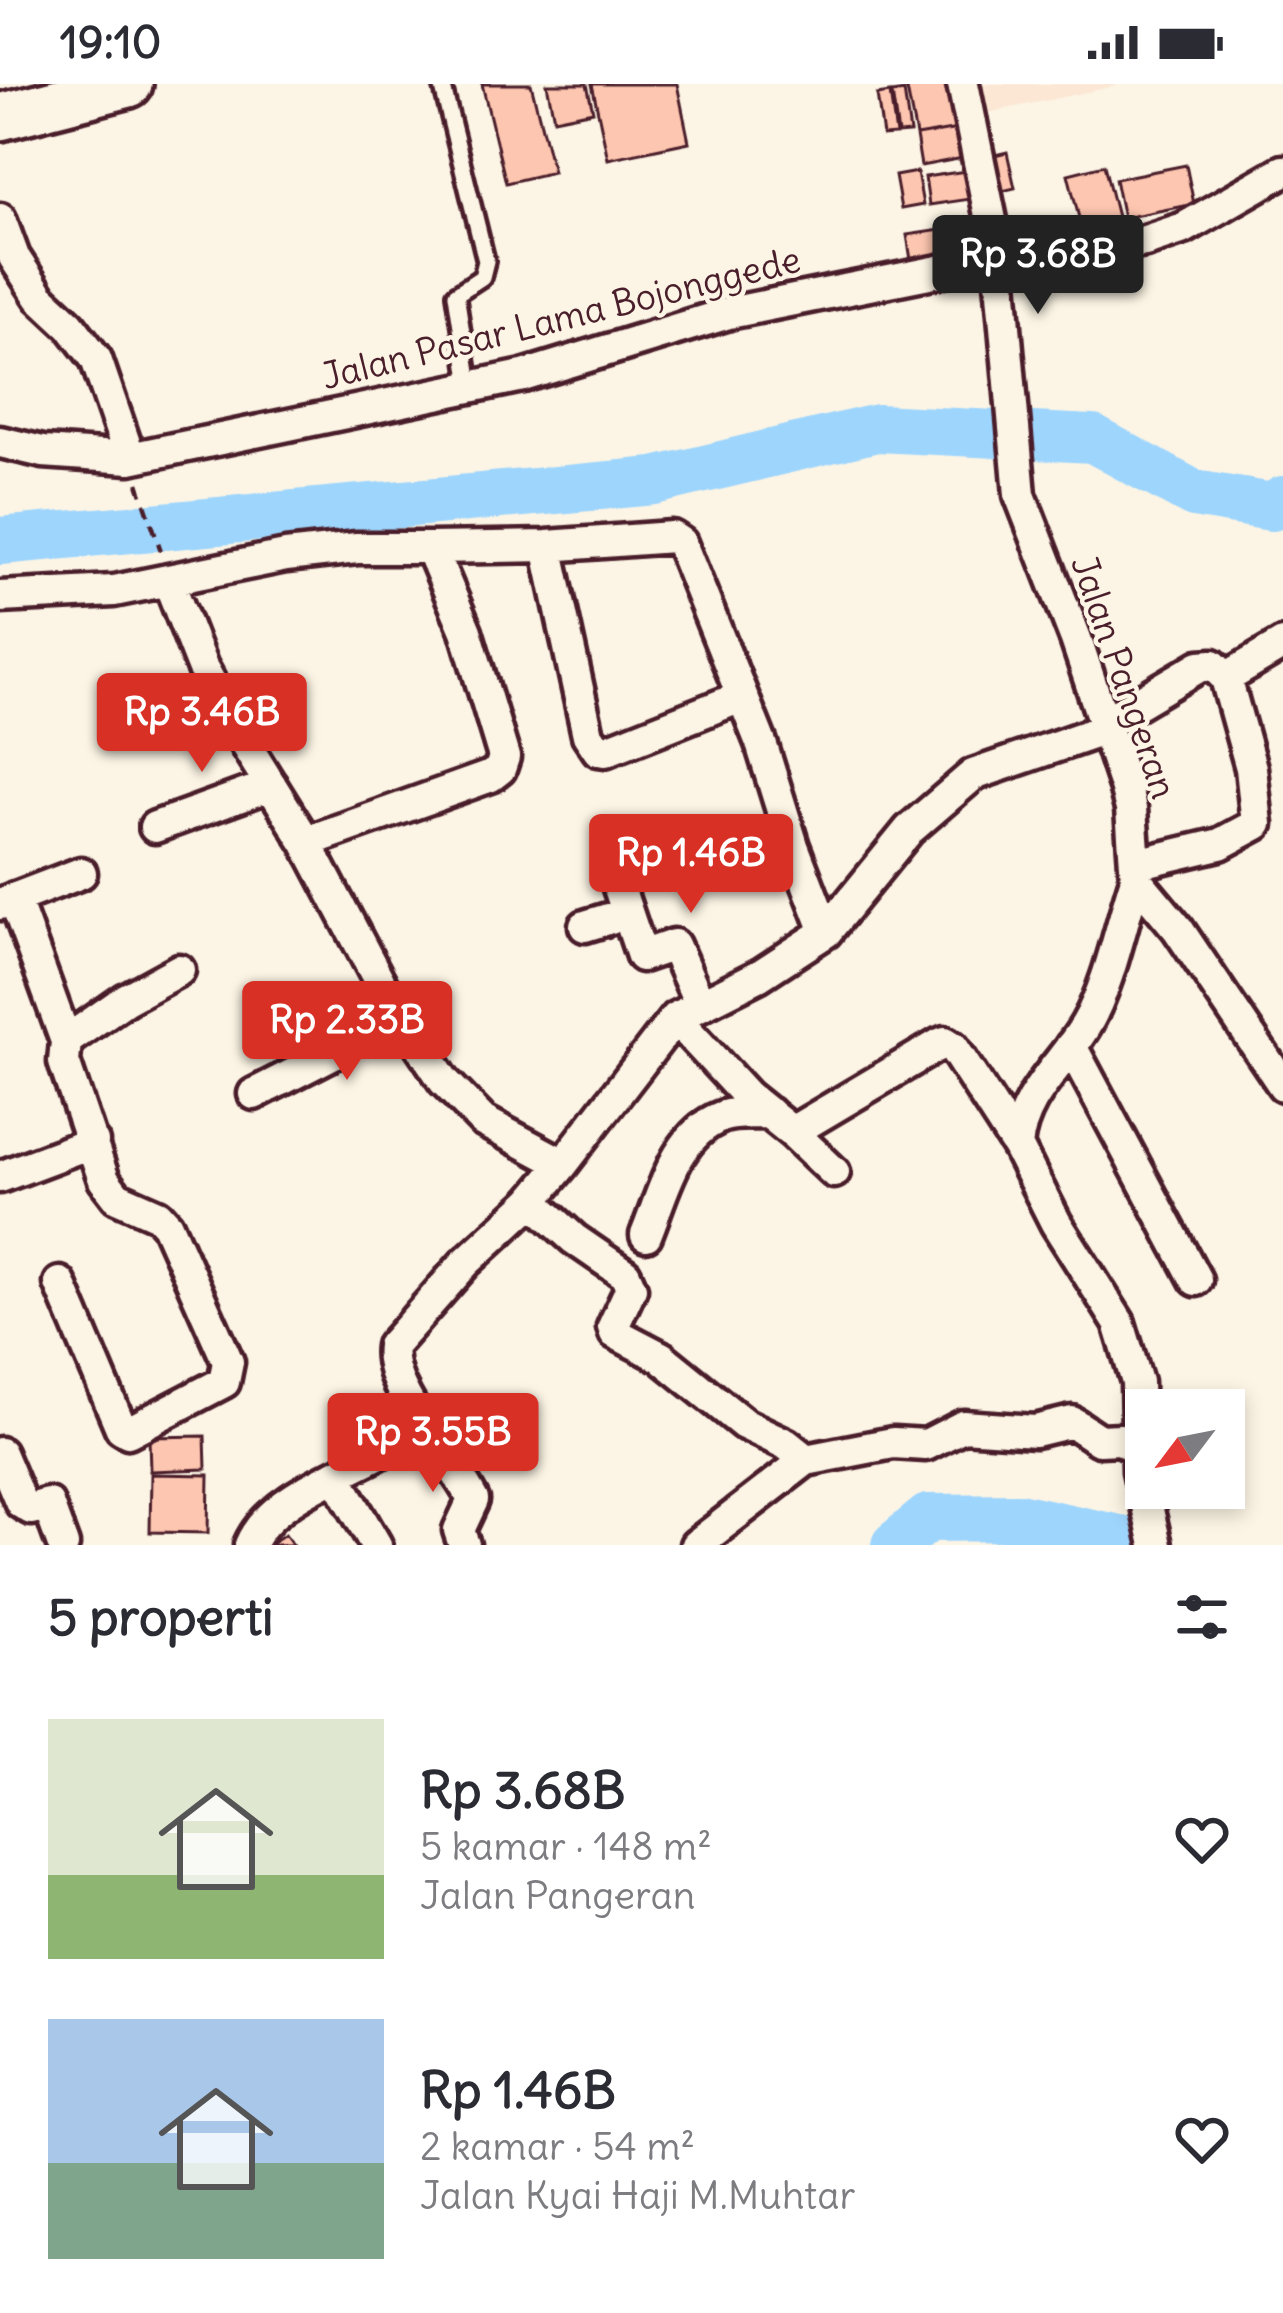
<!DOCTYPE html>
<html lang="id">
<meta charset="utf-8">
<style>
:root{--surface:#fff;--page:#f2f2f3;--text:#2b2b33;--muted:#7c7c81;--accent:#d93025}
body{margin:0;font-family:Delius,sans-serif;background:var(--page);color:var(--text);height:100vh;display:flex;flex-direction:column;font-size:45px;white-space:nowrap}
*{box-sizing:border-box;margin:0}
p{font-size:39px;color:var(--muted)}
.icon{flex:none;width:66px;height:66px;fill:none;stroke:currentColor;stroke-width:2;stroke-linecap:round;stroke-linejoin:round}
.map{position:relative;height:1461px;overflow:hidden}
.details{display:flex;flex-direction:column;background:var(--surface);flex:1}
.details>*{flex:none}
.needle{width:78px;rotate:238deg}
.fabs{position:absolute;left:1125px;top:1305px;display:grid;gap:24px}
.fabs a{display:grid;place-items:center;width:120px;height:120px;border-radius:0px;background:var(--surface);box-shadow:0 6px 18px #0003;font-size:60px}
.price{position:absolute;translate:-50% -102px;padding:0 27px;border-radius:12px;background:var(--accent);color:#fff;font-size:39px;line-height:78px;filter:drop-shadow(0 3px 6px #0008)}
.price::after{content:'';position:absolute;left:50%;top:72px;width:36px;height:27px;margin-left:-18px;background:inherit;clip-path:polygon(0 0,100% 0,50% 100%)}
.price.on{background:#222;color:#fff}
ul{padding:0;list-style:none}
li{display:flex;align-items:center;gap:36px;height:300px;padding:0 48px}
li span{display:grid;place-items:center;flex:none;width:336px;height:240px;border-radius:0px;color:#555}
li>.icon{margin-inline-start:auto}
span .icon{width:144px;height:144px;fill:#fffc;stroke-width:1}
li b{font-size:51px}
h2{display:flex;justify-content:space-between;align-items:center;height:144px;padding:0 48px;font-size:51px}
.status{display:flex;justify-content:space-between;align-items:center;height:84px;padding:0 60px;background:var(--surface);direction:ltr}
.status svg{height:33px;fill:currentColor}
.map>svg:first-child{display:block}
.built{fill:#fce7d5}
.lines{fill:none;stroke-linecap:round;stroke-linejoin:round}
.river{stroke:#9ed5fd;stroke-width:48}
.building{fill:#fdc6b0;stroke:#4a1f2b;stroke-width:3}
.service-casing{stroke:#4a1f2b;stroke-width:24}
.minor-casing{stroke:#4a1f2b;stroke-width:39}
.secondary-casing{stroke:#4a1f2b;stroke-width:54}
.path{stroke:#4a1f2b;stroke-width:4.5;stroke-dasharray:12 9;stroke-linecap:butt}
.service{stroke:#fcf5e5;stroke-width:15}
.minor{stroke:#fcf5e5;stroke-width:30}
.secondary{stroke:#fcf5e5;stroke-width:45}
.labels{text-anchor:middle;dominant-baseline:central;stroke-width:9;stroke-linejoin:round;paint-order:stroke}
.street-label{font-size:36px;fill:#4a1f2b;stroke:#fcf5e5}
</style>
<div class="status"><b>19:10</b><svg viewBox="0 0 49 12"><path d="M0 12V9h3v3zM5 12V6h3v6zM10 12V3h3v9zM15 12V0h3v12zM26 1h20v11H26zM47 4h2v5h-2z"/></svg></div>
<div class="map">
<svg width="1283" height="1461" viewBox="0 0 1283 1461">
<rect width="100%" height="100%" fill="#fcf5e5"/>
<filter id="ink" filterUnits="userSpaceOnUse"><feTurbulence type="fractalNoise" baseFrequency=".00833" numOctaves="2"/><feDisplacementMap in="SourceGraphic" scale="24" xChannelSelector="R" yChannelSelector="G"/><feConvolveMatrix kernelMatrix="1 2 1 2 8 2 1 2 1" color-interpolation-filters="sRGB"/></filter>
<g filter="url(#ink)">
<path class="built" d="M967 0H1115L1116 2 974 32Z"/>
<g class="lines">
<path class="river" d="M0 457 654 397 877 344 1093 355 1194 410 1272 423 1283 416
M895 1461 928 1434 1018 1433 1147 1461"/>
</g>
<path class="building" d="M482 0H531L553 88 506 99Z
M547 0H587L593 27 554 35Z
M592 0H677L689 58 608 75Z
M906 0H949L958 45 916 52Z
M904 7 910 49 898 50 892 9Z
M890 9 896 51 883 52 877 11Z
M958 45 963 74 921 82 916 52Z
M1007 68 1015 104 990 110 982 74Z
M1104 81 1119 141 1083 150 1068 90Z
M1186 81 1194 120 1123 134 1115 95Z
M966 87 970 115 929 121 925 93Z
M917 88 923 121 901 125 895 92Z
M941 146 945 171 911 176 907 151Z
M205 1352 206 1385 150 1387 149 1353Z
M151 1390 209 1391 208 1449 150 1448Z
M285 1450 293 1461H268Z"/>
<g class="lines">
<defs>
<path id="service" d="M442 0 486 177 482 193 456 210 470 301"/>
<path id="minor" d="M963 0 999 175 1020 411 1076 555 1125 702 1131 725 1136 795C1121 839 1110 899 1087 939 1063 981 1022 1010 1017 1062
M0 135 14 173 40 213 70 241 96 275 130 374
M0 358 43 368 130 374 523 292 729 229 999 175 1068 171 1145 157 1184 144 1283 87
M547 462 588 651 598 666 605 667 741 613
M431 464 547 462 672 453 681 459 761 659 793 762 826 848
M168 496 202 583 239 650 306 758 385 908 444 997 483 1037 563 1080 532 1117 465 1179 392 1262C385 1308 453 1374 473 1416L459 1446 464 1461
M0 513 114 507 286 472 357 464H431L466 547 504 673 500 685 491 692 306 758
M1104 639 1200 582 1213 581 1226 594 1283 560
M155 743 271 701
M1136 780 1220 760 1257 740 1251 684 1226 594
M614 789 642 872 674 861 700 920
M1136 795 1178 845 1283 1001
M14 814 66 957 64 978 104 1096 117 1113 158 1131 167 1141 228 1278 224 1298 128 1348 121 1344 60 1199
M0 820 81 789
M585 842 627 829
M675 934 747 1012 792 1048 834 1088
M66 957 126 915 179 886
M1071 962 1196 1196
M254 1010 334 969 355 928 385 908
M792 1048 940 960 945 958 953 963 1017 1062 1056 1139 1119 1239 1137 1298 1139 1387 1156 1461
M563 1080 675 934 760 891 826 848 909 746 973 691 1106 645
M0 1093 93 1058
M532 1117 574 1155 625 1190 631 1204 613 1243 615 1249 661 1273 744 1340 786 1360 806 1376 893 1359 926 1361 963 1342 1035 1347 1072 1338 1099 1356 1121 1355 1138 1366
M646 1151C663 1110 675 1051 721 1033 735 1027 754 1030 769 1029
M0 1369 21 1419 31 1425 48 1420 63 1461
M336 1392 376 1461
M250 1461C270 1414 341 1391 383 1367 396 1359 408 1347 421 1337
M696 1461 806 1376"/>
<path id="secondary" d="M0 33 129 0"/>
</defs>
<use href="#service" class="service-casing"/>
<use href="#minor" class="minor-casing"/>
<use href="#secondary" class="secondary-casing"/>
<path class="path" d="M138 399 161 467"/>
<use href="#service" class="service"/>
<use href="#minor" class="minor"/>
<use href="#secondary" class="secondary"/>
</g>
</g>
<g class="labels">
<g class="street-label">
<text transform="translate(561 234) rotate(-14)">Jalan Pasar Lama Bojonggede</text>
<text transform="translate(1124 593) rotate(71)">Jalan Pangeran</text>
</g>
</g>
</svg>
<div class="fabs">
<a><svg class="needle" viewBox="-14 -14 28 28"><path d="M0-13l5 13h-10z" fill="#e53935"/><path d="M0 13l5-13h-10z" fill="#7c7c81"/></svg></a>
</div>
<b class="price on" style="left:1038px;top:233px">Rp 3.68B</b>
<b class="price" style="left:202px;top:691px">Rp 3.46B</b>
<b class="price" style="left:691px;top:832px">Rp 1.46B</b>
<b class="price" style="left:347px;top:999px">Rp 2.33B</b>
<b class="price" style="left:433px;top:1411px">Rp 3.55B</b>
</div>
<section class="details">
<h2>5 properti<svg class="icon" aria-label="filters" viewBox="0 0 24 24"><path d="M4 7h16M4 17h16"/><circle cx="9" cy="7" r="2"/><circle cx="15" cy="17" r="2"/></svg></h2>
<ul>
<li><span style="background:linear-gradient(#dfe7d0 65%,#8fb573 0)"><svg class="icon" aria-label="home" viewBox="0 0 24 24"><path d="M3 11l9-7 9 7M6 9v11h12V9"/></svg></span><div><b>Rp 3.68B</b><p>5 kamar · 148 m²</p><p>Jalan Pangeran</p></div><svg class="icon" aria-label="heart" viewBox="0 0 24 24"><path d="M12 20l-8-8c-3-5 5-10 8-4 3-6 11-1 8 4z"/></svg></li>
<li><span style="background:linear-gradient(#a9c7e8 60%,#7fa58c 0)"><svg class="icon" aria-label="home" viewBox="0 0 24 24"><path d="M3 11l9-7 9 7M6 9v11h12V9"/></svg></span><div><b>Rp 1.46B</b><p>2 kamar · 54 m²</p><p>Jalan Kyai Haji M.Muhtar</p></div><svg class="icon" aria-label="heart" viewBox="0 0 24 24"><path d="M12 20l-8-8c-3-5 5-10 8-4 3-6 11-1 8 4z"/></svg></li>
</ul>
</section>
